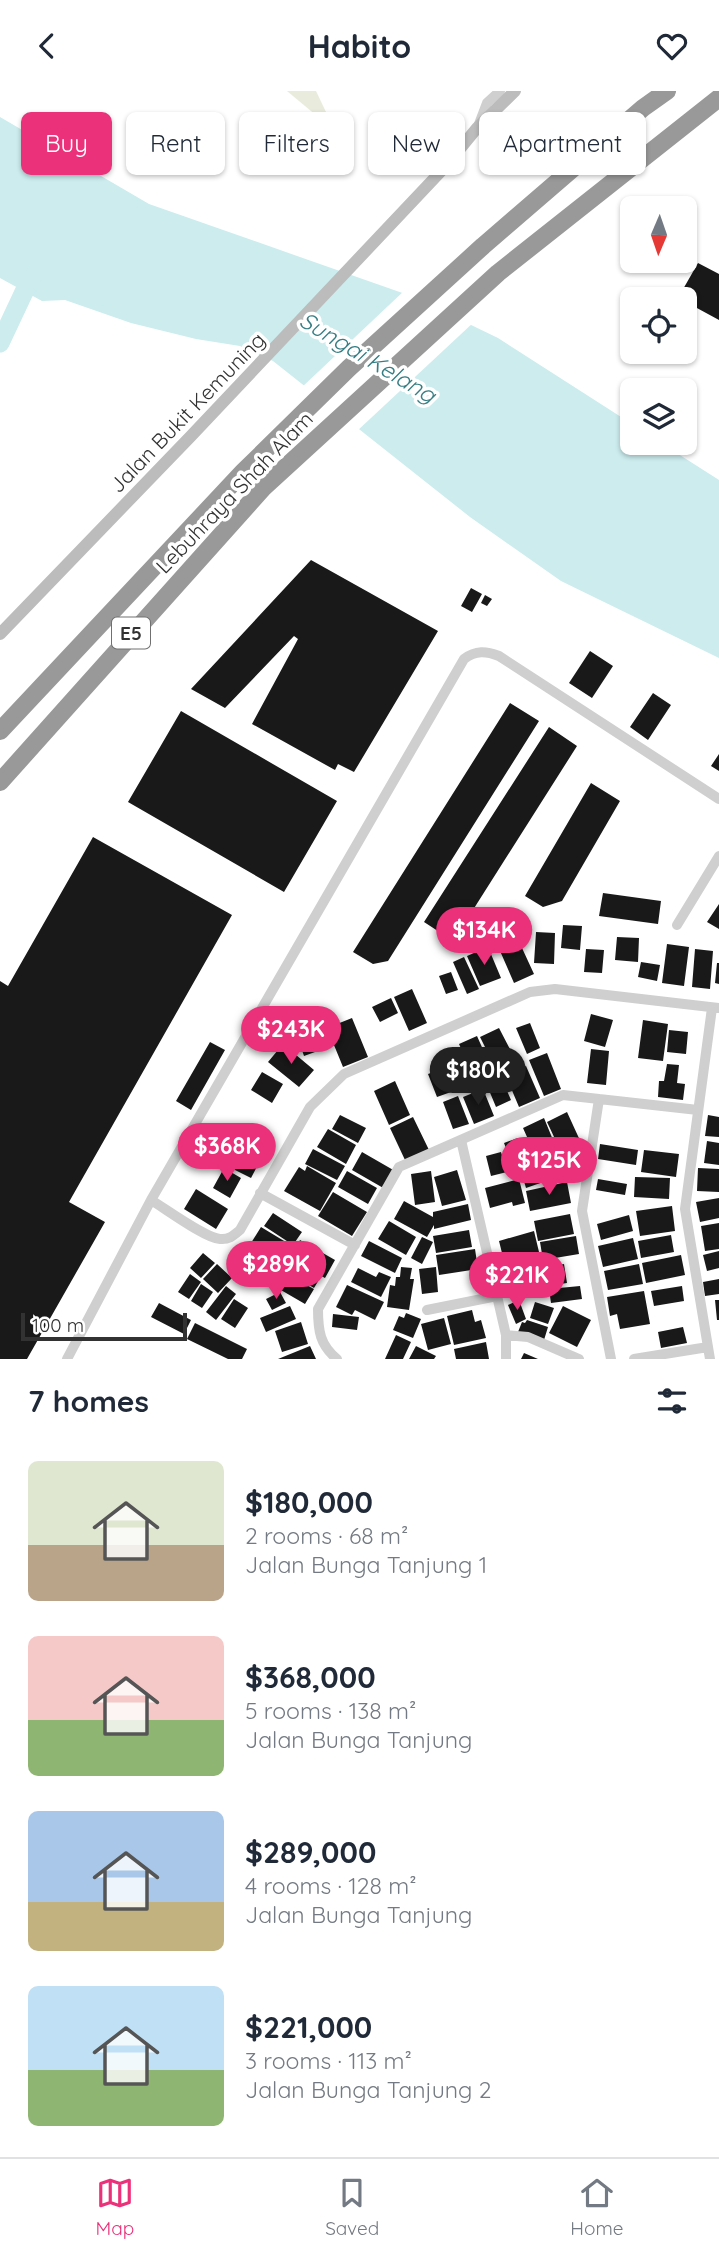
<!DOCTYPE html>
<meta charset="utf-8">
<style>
:root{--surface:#fff;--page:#f6f6f7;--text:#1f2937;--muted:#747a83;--line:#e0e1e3;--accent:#eb317a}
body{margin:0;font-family:Quicksand,sans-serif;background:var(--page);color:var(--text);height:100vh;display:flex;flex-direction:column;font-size:26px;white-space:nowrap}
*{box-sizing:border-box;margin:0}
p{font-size:23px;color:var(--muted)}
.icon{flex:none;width:38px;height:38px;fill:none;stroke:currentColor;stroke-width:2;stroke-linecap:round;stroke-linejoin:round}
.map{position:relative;height:1268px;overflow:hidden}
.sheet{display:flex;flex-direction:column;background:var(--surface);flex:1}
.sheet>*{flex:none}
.guide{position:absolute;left:21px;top:21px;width:677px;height:63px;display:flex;gap:14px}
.needle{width:46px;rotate:182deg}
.tools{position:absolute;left:620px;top:105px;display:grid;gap:14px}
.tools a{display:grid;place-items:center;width:77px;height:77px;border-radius:10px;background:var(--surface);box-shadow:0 2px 5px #0004;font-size:35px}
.scale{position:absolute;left:21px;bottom:18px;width:166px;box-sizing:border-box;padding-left:7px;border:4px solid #323232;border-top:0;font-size:19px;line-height:24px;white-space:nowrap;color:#323232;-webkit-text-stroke:5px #fff;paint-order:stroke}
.price{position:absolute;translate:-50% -60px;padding:0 16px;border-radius:24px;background:var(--accent);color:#fff;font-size:23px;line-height:46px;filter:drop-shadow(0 2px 4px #0008)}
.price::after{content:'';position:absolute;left:50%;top:42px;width:21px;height:16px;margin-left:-10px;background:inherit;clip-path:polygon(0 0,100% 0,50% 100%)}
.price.current{background:#222;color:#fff}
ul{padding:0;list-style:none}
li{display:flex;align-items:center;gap:21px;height:175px;padding:0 28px}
li span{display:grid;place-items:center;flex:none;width:196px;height:140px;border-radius:10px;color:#555}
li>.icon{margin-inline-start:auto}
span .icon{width:84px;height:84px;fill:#fffc;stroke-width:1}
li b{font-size:30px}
h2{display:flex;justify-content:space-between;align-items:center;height:84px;padding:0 28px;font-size:30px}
.tag{padding:0 24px;border-radius:10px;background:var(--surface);box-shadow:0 2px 5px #0004;font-size:24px;line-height:63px}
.tag.current{background:var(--accent);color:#fff}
header{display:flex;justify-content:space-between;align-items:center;height:91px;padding:0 28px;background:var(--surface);font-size:32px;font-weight:700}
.menu{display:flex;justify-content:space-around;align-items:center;height:98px;border-top:2px solid var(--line);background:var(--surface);font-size:19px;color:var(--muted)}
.menu a{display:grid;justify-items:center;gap:4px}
.menu .current{color:var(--accent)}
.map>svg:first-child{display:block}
.green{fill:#e9ecdd}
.water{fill:#ccecee}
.pier{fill:#fff}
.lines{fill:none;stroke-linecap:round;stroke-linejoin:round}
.river{stroke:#ccecee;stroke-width:19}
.building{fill:#191919}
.street{stroke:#cfcfcf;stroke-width:10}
.secondary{stroke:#bcbcbc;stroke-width:12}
.highway{stroke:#999;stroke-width:18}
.labels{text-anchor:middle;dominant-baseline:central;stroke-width:7;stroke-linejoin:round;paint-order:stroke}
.shield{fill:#fff;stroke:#707070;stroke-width:2}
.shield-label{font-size:19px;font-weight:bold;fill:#323232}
.street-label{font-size:21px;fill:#323232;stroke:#fff}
.water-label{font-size:23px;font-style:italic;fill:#367e84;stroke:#fff}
</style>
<header><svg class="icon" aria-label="back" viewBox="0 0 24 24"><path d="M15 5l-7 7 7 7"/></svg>Habito<svg class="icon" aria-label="heart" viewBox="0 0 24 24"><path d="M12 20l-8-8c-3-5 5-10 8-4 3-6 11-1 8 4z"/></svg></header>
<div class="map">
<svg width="719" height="1268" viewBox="0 0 719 1268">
<rect width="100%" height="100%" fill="#fff"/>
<path class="green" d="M287 0H316L335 40Z"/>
<path class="water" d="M0 26 149 113 411 205 498 247 632 333V352H661L719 389V567L561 490 470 426 273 270 240 255 196 248 131 232 65 209 42 210 0 187Z"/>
<path class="pier" d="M405 199 474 231 356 341 301 297Z"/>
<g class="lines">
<path class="river" d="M0 252 24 201 38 178"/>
</g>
<path class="building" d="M698 172 719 183V229L684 210V208L678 207Z
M311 469 438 540 354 681 338 673 335 679 252 633 298 548 294 545 225 617 191 598Z
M471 497 482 503 472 521 461 515Z
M485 504 492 508 487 515 481 512Z
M590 560 613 575 592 607 569 592Z
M653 602 671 614 648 649 630 636Z
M510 612 539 630 388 870 373 873 353 861Z
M181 620 337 710 284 801 128 711Z
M549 636 577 655 459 841 444 844 424 831Z
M719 663V680L711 675Z
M591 692 620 710 562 810 543 816 525 805Z
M93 746 232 824 69 1111 105 1131 27 1268H0V890L8 895Z
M603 802 661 810 658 833 599 825Z
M719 813V838L707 831Z
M563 834 582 835 580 859 561 857Z
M536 841 555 842 554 873 534 872Z
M516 844 534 883 514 892 497 853Z
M617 846 639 847 638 871 615 869Z
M667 853 689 856 684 895 662 892Z
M488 856 501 887 480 895 467 865Z
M586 858 604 859 602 882 584 881Z
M695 858 713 860 710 898 692 896Z
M464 866 479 898 467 903 453 871Z
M641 871 660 874 657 890 638 886Z
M717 872H719V893L715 892Z
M451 881 458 899 446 903 439 885Z
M412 898 427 932 409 940 394 906Z
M391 907 398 922 380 931 372 916Z
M591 923 613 929 605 956 584 950Z
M352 927 368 966 343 976 327 937Z
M643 929 668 933 663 970 638 967Z
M530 932 540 957 527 963 516 937Z
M318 935 326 957 304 965 296 942Z
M499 937 513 964 494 974 480 946Z
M669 939 688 941 686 963 667 961Z
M477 945 493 981 475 989 459 953Z
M210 951 225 959 191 1019 176 1010Z
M283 953 314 979 299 996 268 971Z
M591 958 609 960 606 994 587 992Z
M547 962 561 998 544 1005 529 969Z
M667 973 679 974 677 992 685 993 683 1009 658 1006 659 990H664Z
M526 975 540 1007 519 1016 505 983Z
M442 978 451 1001 437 1006 428 983Z
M262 981 283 993 272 1012 251 999Z
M501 986 511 1009 496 1016 486 992Z
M395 990 410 1024 389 1034 374 1000Z
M483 998 494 1025 474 1033 463 1006Z
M458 1005 469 1033 453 1038 443 1011Z
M567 1021 583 1056 563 1065 547 1031Z
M340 1024 366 1037 358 1052 332 1038Z
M708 1024 719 1026V1046L705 1045Z
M413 1026 429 1059 405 1069 390 1037Z
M544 1027 560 1066 540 1075 523 1037Z
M246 1035 269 1048 260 1063 237 1050Z
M328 1038 356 1054 346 1073 317 1056Z
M518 1047 523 1060 531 1057 539 1077 517 1086 504 1052Z
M707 1050 719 1052V1074L704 1072Z
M222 1051 232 1056 234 1053 262 1066 251 1087 213 1068Z
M600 1053 638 1059 636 1074 598 1068Z
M313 1058 345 1075 337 1089 305 1073Z
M644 1059 679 1063 676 1086 641 1081Z
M362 1061 395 1080 385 1098 352 1079Z
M501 1061 507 1081 491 1085 486 1065Z
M307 1075 336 1092 320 1120 284 1100 299 1076 305 1080Z
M224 1077 241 1087 230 1107 213 1097Z
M698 1077 719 1078V1101L697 1100Z
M457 1079 466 1109 442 1115 434 1086Z
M546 1079 549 1089 526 1097 523 1087Z
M347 1080 377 1097 368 1113 338 1096Z
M431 1080 435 1111 415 1114 411 1083Z
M635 1086 670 1087 669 1108 634 1106Z
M519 1088 525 1112 513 1115 512 1111 490 1117 485 1097Z
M598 1088 627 1093 625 1104 596 1099Z
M567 1091 571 1112 530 1120 526 1100Z
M196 1098 228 1118 216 1138 184 1118Z
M333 1101 367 1121 352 1145 318 1125Z
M719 1107V1127L700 1131 696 1111Z
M404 1110 433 1126V1121L468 1113 471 1129 434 1138V1134L427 1146 394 1128Z
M672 1115 675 1140 640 1145 636 1120Z
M273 1122 302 1141 293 1154 264 1135Z
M570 1123 574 1143 538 1150 534 1130Z
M629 1124 633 1140 601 1149 597 1133Z
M389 1130 416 1146 406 1164 378 1148Z
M719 1132V1158L705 1160 701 1135Z
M261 1136 294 1156 282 1173 251 1152Z
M469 1139 472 1156 436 1162 433 1145Z
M534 1140 539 1161 504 1170 499 1150Z
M671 1144 674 1161 641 1167 638 1150Z
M576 1145 579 1163 543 1169 540 1151Z
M422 1146 433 1151 422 1173 411 1167Z
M633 1147 638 1168 603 1176 598 1155Z
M300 1149 335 1169 325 1187 289 1168Z
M369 1150 402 1167 395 1182 361 1165Z
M247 1158 280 1178 268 1196 236 1177Z
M475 1158 478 1178 439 1184 436 1164Z
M719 1160V1177L707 1180 703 1164Z
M203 1162 215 1172 201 1187 190 1177Z
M537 1164 542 1184 507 1192 502 1173Z
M681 1164 685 1184 646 1192 642 1172Z
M289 1169 320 1187 314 1197 284 1179Z
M217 1173 232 1187 218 1202 203 1188Z
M564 1173 567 1192 547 1195 544 1177Z
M639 1173 643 1193 608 1199 604 1180Z
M401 1176 412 1177 410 1188H414L409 1219 387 1216 390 1194 395 1195 396 1186H400Z
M436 1176 438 1201 422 1203 419 1178Z
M358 1177 376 1186 379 1181 391 1186 381 1206 351 1191Z
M282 1181 314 1198 305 1213 274 1195Z
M190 1183 201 1191 189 1208 178 1201Z
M540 1187 544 1204 533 1206 532 1202 509 1207 506 1195Z
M719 1188V1203L705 1205 703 1191Z
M201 1193 213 1201 202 1217 191 1210Z
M347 1194 384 1211 375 1229 355 1219 352 1224 336 1216Z
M226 1195 236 1203 216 1229 206 1221Z
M580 1195 582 1208 551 1212 549 1198Z
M682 1195 684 1210 654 1215 651 1200Z
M644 1200 650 1233 620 1238 617 1223 610 1225 607 1206Z
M280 1201 286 1212 272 1219 266 1208Z
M234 1208 248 1217 235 1237 221 1228Z
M519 1209 526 1228 516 1233 508 1214Z
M715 1209H719V1229H717Z
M535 1211 554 1217 548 1233 530 1227Z
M159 1212 191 1229 184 1243 151 1226Z
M290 1215 296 1228 266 1241 260 1227Z
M563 1215 591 1229 577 1256 549 1242Z
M472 1219 475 1231 481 1229 486 1247 454 1254 447 1225Z
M406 1222 421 1228 413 1247 393 1239 399 1225 404 1227Z
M333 1223 359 1226 357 1239 332 1236Z
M444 1227 451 1253 428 1259 421 1233Z
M527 1229 548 1236 544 1249 518 1241 522 1231 525 1232Z
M301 1231 308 1253 282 1261 275 1240Z
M195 1232 247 1258 242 1268H228L187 1248Z
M683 1236 687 1252 661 1257 658 1241Z
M396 1244 411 1251 403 1268H385Z
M486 1251 489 1268H456L454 1258Z
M310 1255 316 1268H278Z
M416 1255 436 1265 434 1268H409Z
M524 1262 538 1268H521Z"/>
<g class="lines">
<path class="street" d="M479 33 487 12 500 0
M677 834 719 765
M599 1008 582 1120 611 1268
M461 1049 506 1244V1268
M260 1102 355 1154
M151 1109C166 1118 205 1147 220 1148 229 1149 234 1144 240 1139L310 1016 344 983 530 901 555 898 719 917
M427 1219 497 1205
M506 1244 528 1246 579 1268
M67 1268 151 1109 464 568C476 559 486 560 499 565L719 708
M337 1268C320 1254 318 1240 318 1218L399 1076 563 1004 698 1019
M634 1268 708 1256
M710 1268 685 1118 712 917"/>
<path class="secondary" d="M0 543 191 345 445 76 477 37 515 0"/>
<path class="highway" d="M0 640 243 381 349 277 483 155 643 17 667 0
M0 691 264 396 498 182 719 7"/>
</g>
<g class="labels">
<rect class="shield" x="112" y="526.5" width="38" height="31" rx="5"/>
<g class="shield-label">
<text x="131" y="542">E5</text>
</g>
<g class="street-label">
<text transform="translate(187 321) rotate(-46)">Jalan Bukit Kemuning</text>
<text transform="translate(234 401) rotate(-46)">Lebuhraya Shah Alam</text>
</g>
<g class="water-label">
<text transform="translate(368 266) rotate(31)">Sungai Kelang</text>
</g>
</g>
</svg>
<div class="tools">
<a><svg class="needle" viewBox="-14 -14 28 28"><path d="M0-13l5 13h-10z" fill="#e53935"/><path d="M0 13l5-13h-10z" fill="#747a83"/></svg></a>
<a><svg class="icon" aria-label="locate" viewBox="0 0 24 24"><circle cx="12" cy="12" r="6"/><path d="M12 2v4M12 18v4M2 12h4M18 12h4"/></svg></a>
<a><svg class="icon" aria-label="layers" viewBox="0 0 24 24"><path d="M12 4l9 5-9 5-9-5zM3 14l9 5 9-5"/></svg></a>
</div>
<div class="scale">100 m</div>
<b class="price" style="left:484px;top:876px">$134K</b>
<b class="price" style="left:291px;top:975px">$243K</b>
<b class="price current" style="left:478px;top:1016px">$180K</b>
<b class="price" style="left:227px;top:1092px">$368K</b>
<b class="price" style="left:549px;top:1106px">$125K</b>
<b class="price" style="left:276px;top:1210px">$289K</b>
<b class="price" style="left:517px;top:1221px">$221K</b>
<div class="guide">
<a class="tag current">Buy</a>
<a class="tag">Rent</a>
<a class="tag">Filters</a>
<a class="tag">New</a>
<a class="tag">Apartment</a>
</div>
</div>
<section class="sheet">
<h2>7 homes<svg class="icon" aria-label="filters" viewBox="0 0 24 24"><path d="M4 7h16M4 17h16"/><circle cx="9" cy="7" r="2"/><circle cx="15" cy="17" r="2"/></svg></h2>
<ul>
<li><span style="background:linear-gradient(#dfe7d0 60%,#b9a48a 0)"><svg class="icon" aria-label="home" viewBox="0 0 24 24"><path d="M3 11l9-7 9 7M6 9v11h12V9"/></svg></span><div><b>$180,000</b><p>2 rooms · 68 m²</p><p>Jalan Bunga Tanjung 1</p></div></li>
<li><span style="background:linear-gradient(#f6c9c9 60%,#8fb573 0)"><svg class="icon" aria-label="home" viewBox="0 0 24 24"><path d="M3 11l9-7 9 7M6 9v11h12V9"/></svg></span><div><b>$368,000</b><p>5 rooms · 138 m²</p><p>Jalan Bunga Tanjung</p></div></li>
<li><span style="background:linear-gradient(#a9c7e8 65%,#c2b280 0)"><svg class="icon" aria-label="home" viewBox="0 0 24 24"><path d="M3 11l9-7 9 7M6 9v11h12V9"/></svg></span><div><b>$289,000</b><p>4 rooms · 128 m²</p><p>Jalan Bunga Tanjung</p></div></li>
<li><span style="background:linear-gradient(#bfe0f5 60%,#8fb573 0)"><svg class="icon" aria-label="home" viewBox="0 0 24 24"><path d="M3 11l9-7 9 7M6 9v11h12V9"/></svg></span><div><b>$221,000</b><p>3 rooms · 113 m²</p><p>Jalan Bunga Tanjung 2</p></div></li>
</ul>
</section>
<nav class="menu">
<a class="current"><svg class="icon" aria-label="map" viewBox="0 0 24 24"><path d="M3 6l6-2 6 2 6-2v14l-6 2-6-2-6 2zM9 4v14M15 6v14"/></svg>Map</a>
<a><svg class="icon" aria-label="saved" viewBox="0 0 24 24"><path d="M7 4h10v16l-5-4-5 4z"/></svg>Saved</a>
<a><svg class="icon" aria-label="home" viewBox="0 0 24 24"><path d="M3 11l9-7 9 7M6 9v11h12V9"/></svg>Home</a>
</nav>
